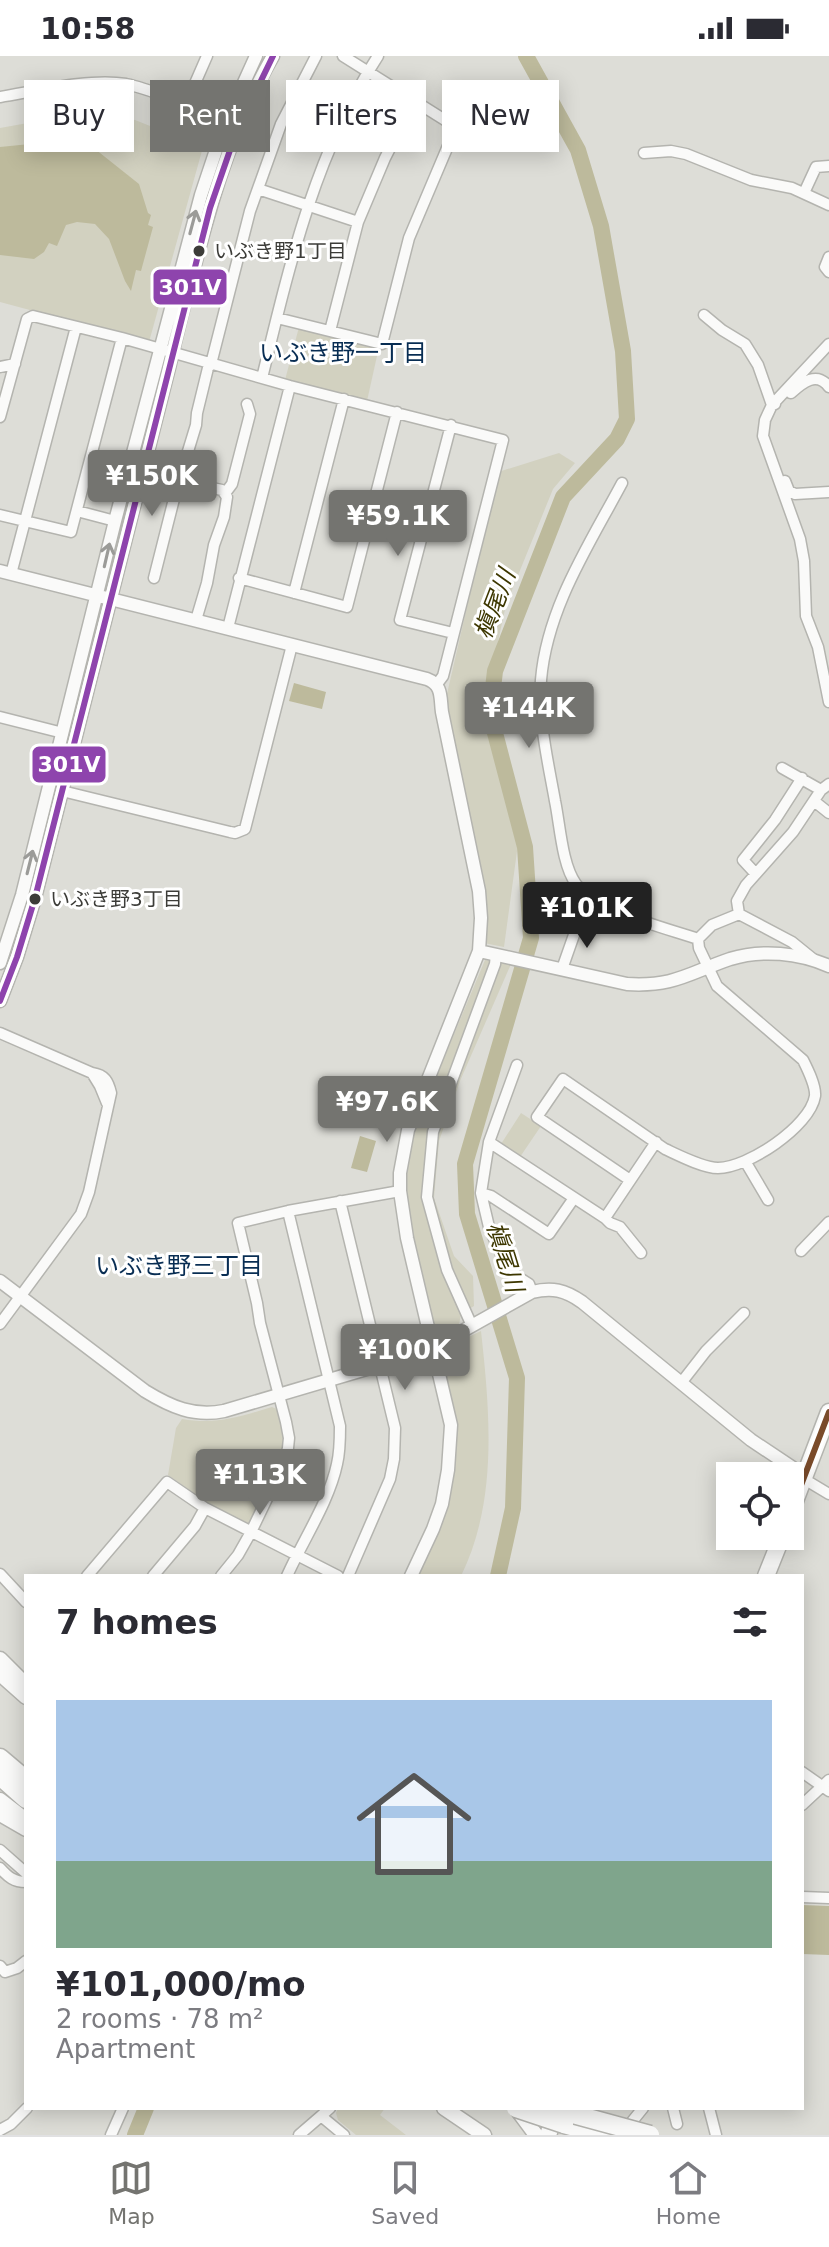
<!DOCTYPE html>
<meta charset="utf-8">
<style>
:root{--surface:#fff;--page:#f7f7f7;--text:#2b2b33;--muted:#7c7c81;--line:#e1e1e2;--accent:#747470}
body{margin:0;font-family:"DejaVu Sans","Noto Sans JP",sans-serif;background:var(--page);color:var(--text);height:100vh;display:flex;flex-direction:column;font-size:30px;white-space:nowrap}
*{box-sizing:border-box;margin:0}
p{font-size:26px;color:var(--muted)}
.icon{flex:none;width:44px;height:44px;fill:none;stroke:currentColor;stroke-width:2;stroke-linecap:round;stroke-linejoin:round}
.map{position:relative;flex:1;overflow:hidden}
.panel{position:absolute;left:24px;top:1518px;width:780px;height:536px;display:flex;flex-direction:column;background:var(--surface);border-radius:0px;box-shadow:0 4px 20px #0003}
.panel>*{flex:none}
.guide{position:absolute;left:24px;top:24px;width:782px;height:72px;display:flex;gap:16px}
.fabs{position:absolute;left:716px;top:1406px;display:grid;gap:16px}
.fabs a{display:grid;place-items:center;width:88px;height:88px;border-radius:0px;background:var(--surface);box-shadow:0 4px 20px #0003;font-size:40px}
.price{position:absolute;translate:-50% -68px;padding:0 18px;border-radius:8px;background:var(--accent);color:#fff;font-size:26px;line-height:52px;filter:drop-shadow(0 2px 4px #0008)}
.price::after{content:'';position:absolute;left:50%;top:48px;width:24px;height:18px;margin-left:-12px;background:inherit;clip-path:polygon(0 0,100% 0,50% 100%)}
.price.active{background:#222;color:#fff}
ul{padding:0;list-style:none}
li{display:grid;align-content:center;gap:16px;height:424px;padding:0 32px}
li span{display:grid;place-items:center;height:248px;border-radius:0px;color:#555}
li>.icon{margin-inline-start:auto}
span .icon{width:144px;height:144px;fill:#fffc;stroke-width:1}
li b{font-size:34px}
h2{display:flex;justify-content:space-between;align-items:center;height:96px;padding:0 32px;font-size:34px}
.chip{padding:0 28px;border-radius:0px;background:var(--surface);box-shadow:0 4px 20px #0003;font-size:28px;line-height:72px}
.chip.active{background:var(--accent);color:#fff}
.status{display:flex;justify-content:space-between;align-items:center;height:56px;padding:0 40px;background:var(--surface);direction:ltr}
.status svg{height:22px;fill:currentColor}
.tabs{display:flex;justify-content:space-around;align-items:center;height:112px;border-top:2px solid var(--line);background:var(--surface);font-size:22px;color:var(--muted)}
.tabs a{display:grid;justify-items:center;gap:4px}
.tabs .active{color:var(--accent)}
.map>svg:first-child{display:block}
.green{fill:#d2d1c0}
.water{fill:#bdba9c}
.lines{fill:none;stroke-linecap:round;stroke-linejoin:round}
.river{stroke:#bdba9c;stroke-width:16}
.minor-casing{stroke:#b4b4af;stroke-width:13}
.tertiary-casing{stroke:#b4b4af;stroke-width:15}
.secondary-casing{stroke:#b4b4af;stroke-width:17}
.trunk-casing{stroke:#b4b4af;stroke-width:19}
.motorway-casing{stroke:#b4b4af;stroke-width:21}
.minor{stroke:#fafaf9;stroke-width:10}
.tertiary{stroke:#fafaf9;stroke-width:12}
.secondary{stroke:#fafaf9;stroke-width:14}
.trunk{stroke:#fafaf9;stroke-width:16}
.motorway{stroke:#fafaf9;stroke-width:18}
.motorway-bridge-casing{stroke:#b4b4af;stroke-width:21;stroke-linecap:butt}
.motorway-bridge{stroke:#fafaf9;stroke-width:18}
.bus-1-casing{stroke:#fff;stroke-width:12}
.bus-2-casing{stroke:#fff;stroke-width:12}
.bus-1{stroke:#8e44ad;stroke-width:6}
.bus-2{stroke:#7a4b2a;stroke-width:6}
.oneway{stroke:#9b9b98}
.bus-dot{fill:#3c3c38;stroke:#fff;stroke-width:3}
.labels{text-anchor:middle;dominant-baseline:central;stroke-width:6;stroke-linejoin:round;paint-order:stroke}
.bus-label{font-size:20px;fill:#3c3c38;stroke:#fff;text-anchor:start}
.neighbourhood-label{font-size:24px;fill:#082d53;stroke:#fff}
.water-label{font-size:24px;font-style:italic;fill:#3d3700;stroke:#fff}
.line-badge{stroke:#fff;stroke-width:3}
.badge-label{font-size:22px;text-anchor:middle;font-weight:bold;fill:#fff}
</style>
<div class="status"><b>10:58</b><svg viewBox="0 0 49 12"><path d="M0 12V9h3v3zM5 12V6h3v6zM10 12V3h3v9zM15 12V0h3v12zM26 1h20v11H26zM47 4h2v5h-2z"/></svg></div>
<div class="map">
<svg width="829" height="2079" viewBox="0 0 829 2079">
<rect width="100%" height="100%" fill="#ddddd7"/>
<path class="green" d="M104 58 135 64 203 91 149 286 0 246V72L50 63Z
M299 271 379 291 367 345 285 324Z
M559 397 575 407 553 433 506 549 482 658 518 788 504 891 484 887 446 658 447 638 498 416Z
M485 904 511 908 460 1025 439 1085 434 1142 454 1200 473 1220 474 1250 461 1258 459 1269 437 1283 410 1181 405 1133 409 1086Z
M521 1057 541 1070 520 1101 501 1088Z
M481 1275C490 1356 498 1445 461 1520H415C429 1490 450 1448 454 1416 458 1376 448 1333 443 1293Z
M272 1351 279 1354 285 1384 282 1403 251 1466 246 1467 208 1447 168 1419 176 1372 182 1363C216 1369 239 1361 272 1351Z
M338 2052H385L380 2059 406 2079H356L338 2064 336 2057Z"/>
<path class="water" d="M50 86 68 94 95 93 139 128 148 157 151 159 148 169 153 171 141 215 136 214 131 235 125 225 109 183 95 168 77 166 66 169 57 190 49 187 44 196 34 203 0 199V91Z
M294 627 326 636 322 653 289 645Z
M360 1080 376 1085 367 1116 351 1112Z
M802 1849 829 1850V1899L802 1898Z"/>
<g class="lines">
<path class="river" d="M498 1520 513 1452 517 1322 467 1158 465 1108 531 882 525 791 490 658 495 615 563 441 617 383 627 363 623 295 601 170 578 94 526 0
M135 2079 146 2052"/>
<defs>
<path id="minor" d="M0 41C37 35 90 22 126 28 146 32 166 41 186 48L207 0
M644 97 671 95 686 98 751 124 792 132 829 149
M258 133 358 166
M804 137 816 111 829 110
M829 201 825 211 829 216
M704 259 722 274 745 288 758 309 772 349 775 348
M277 262 382 288 409 182 456 71 343 0
M330 275 358 166 385 102 414 45
M829 288 772 349 765 364 763 380 800 483 804 505 806 560 818 591 829 646
M0 311 15 308
M262 322C289 211 315 97 378 0
M791 337C803 326 817 315 829 331
M0 361 27 263 33 260 122 282 290 330 503 384 443 620 437 628
M451 369 400 564 453 577
M785 425 789 435 795 438 829 436
M622 427C589 489 547 552 541 624 538 664 548 706 555 745 560 769 562 809 576 828 596 855 666 872 698 883
M226 436 232 428 250 358 247 348
M77 455 115 465
M0 459 71 476 122 282
M11 518 76 271
M154 522 178 427 183 423
M239 522 347 551 397 356
M294 537 344 343
M196 564 207 527 214 489 224 461 227 441 222 434 187 427 183 423 182 415 196 369 197 357 208 312 211 308 250 155 281 68 316 0
M228 572 290 330
M0 661 63 677
M782 712 821 734
M62 735 230 776 235 777 245 773 292 589
M814 745 829 757
M755 817 743 804 775 764 802 722
M739 858 737 845 746 829 793 776 821 734 829 728
M562 913 575 876V867
M0 977 92 1017C105 1019 108 1025 111 1037L89 1136 81 1158 0 1268
M517 1009 489 1086 481 1137 489 1171 501 1198 518 1221 529 1228 532 1236
M92 1017 100 1030 107 1047
M489 1086 605 1162 656 1086
M745 1105 768 1144
M630 1124 537 1061 563 1023 665 1093C678 1099 703 1112 718 1112 747 1112 810 1071 815 1040 816 1030 808 1014 803 1004L717 930 699 892 698 883 712 869 739 858 792 886 813 903
M481 1137 491 1140 549 1178 574 1142
M340 1145 395 1372 394 1403 390 1423 348 1520
M605 1162 610 1167 620 1171 641 1197
M801 1195 829 1166
M472 1270 447 1214 427 1141 433 1076 495 908 496 899
M681 1327 706 1295 744 1257
M805 1420 809 1426 829 1438
M0 1518 26 1546
M87 1520 167 1426 205 1452 338 1520
M153 1520 195 1470 205 1452
M221 1520 238 1499 251 1476 285 1405 288 1392 289 1382 286 1366 260 1267 257 1247 238 1167 288 1155 400 1135
M287 1520C303 1484 329 1446 337 1408 340 1396 340 1382 340 1370L288 1155
M802 1716 829 1735
M802 1749 829 1724
M0 1794 26 1817
M0 1812C8 1821 14 1826 26 1826
M802 1841 829 1842
M0 1910 5 1916 17 1912 26 1905
M330 2052 321 2060 344 2079
M673 2052 677 2068
M709 2052 716 2079
M626 2073 643 2052
M0 2074 11 2068 27 2052
M111 2079 123 2052
M299 2079 321 2060"/>
<path id="tertiary" d="M0 515 427 623C443 629 440 642 442 656L479 835 481 862 479 895 408 1074 400 1117V1135L407 1182 451 1369 448 1414 442 1448 433 1473 411 1520
M479 895 627 928C674 931 689 917 730 903 762 893 799 897 829 910
M0 907 22 839 115 465 201 139 223 73 256 0
M0 945 17 901 35 842 169 312C177 276 186 241 196 205 214 134 236 64 273 0
M0 1225 145 1335C171 1351 194 1361 224 1355L380 1309 434 1291 532 1236C552 1231 565 1234 582 1246L751 1384 805 1420"/>
<path id="secondary" d="M0 1603 26 1629
M0 1618 26 1641
M0 1744 26 1764
M0 1758 26 1773
M444 2052 484 2079
M516 2052 536 2079"/>
<path id="trunk" d="M790 1458 829 1356
M766 1520 782 1480
M548 2079 557 2053"/>
<path id="motorway" d="M0 1702 26 1724
M0 1720 26 1743
M564 2068 603 2079"/>
</defs>
<use href="#minor" class="minor-casing"/>
<use href="#tertiary" class="tertiary-casing"/>
<use href="#secondary" class="secondary-casing"/>
<use href="#trunk" class="trunk-casing"/>
<use href="#motorway" class="motorway-casing"/>
<use href="#minor" class="minor"/>
<use href="#tertiary" class="tertiary"/>
<use href="#secondary" class="secondary"/>
<use href="#trunk" class="trunk"/>
<use href="#motorway" class="motorway"/>
<defs>
<path id="motorway-bridge" d="M516 2052 564 2068
M551 2052 650 2079"/>
</defs>
<use href="#motorway-bridge" class="motorway-bridge-casing"/>
<use href="#motorway-bridge" class="motorway-bridge"/>
<defs>
<path id="bus-1" d="M0 945 17 901 35 842 210 152 237 74 273 0"/>
<path id="bus-2" d="M790 1458 829 1356"/>
</defs>
<use href="#bus-1" class="bus-1-casing"/>
<use href="#bus-2" class="bus-2-casing"/>
<use href="#bus-1" class="bus-1"/>
<use href="#bus-2" class="bus-2"/>
</g>
<defs><path id="oneway-shaft" d="M-6 0H5M1.5-3L5.5 0L1.5 3" fill="none" stroke-width="1.6" stroke-linecap="round" stroke-linejoin="round" transform="scale(2)"/></defs>
<g class="oneway">
<use href="#oneway-shaft" transform="translate(193 166) rotate(-75)"/>
<use href="#oneway-shaft" transform="translate(107 499) rotate(-77)"/>
<use href="#oneway-shaft" transform="translate(30 806) rotate(-76)"/>
</g>
<g class="bus-dot">
<circle cx="199" cy="195" r="7"/>
<circle cx="35" cy="843" r="7"/>
</g>
<g class="labels">
<g class="bus-label">
<text x="214" y="195">いぶき野1丁目</text>
<text x="50" y="843">いぶき野3丁目</text>
</g>
<g class="neighbourhood-label">
<text x="343" y="297">いぶき野一丁目</text>
<text x="179" y="1210">いぶき野三丁目</text>
</g>
<g class="water-label">
<text transform="translate(495 548) rotate(-69)">槇尾川</text>
<text transform="translate(505 1201) rotate(73)">槇尾川</text>
</g>
</g>
<g class="line-badge">
<rect x="152" y="212" width="76" height="38" rx="8" fill="#8e44ad"/>
<rect x="31" y="689" width="76" height="39" rx="8" fill="#8e44ad"/>
</g>
<g class="badge-label">
<text x="190" y="239">301V</text>
<text x="69" y="716">301V</text>
</g>
</svg>
<div class="fabs">
<a><svg class="icon" aria-label="locate" viewBox="0 0 24 24"><circle cx="12" cy="12" r="6"/><path d="M12 2v4M12 18v4M2 12h4M18 12h4"/></svg></a>
</div>
<b class="price" style="left:152px;top:462px">¥150K</b>
<b class="price" style="left:398px;top:502px">¥59.1K</b>
<b class="price" style="left:529px;top:694px">¥144K</b>
<b class="price active" style="left:587px;top:894px">¥101K</b>
<b class="price" style="left:387px;top:1088px">¥97.6K</b>
<b class="price" style="left:405px;top:1336px">¥100K</b>
<b class="price" style="left:260px;top:1461px">¥113K</b>
<div class="guide">
<a class="chip">Buy</a>
<a class="chip active">Rent</a>
<a class="chip">Filters</a>
<a class="chip">New</a>
</div>
<section class="panel">
<h2>7 homes<svg class="icon" aria-label="filters" viewBox="0 0 24 24"><path d="M4 7h16M4 17h16"/><circle cx="9" cy="7" r="2"/><circle cx="15" cy="17" r="2"/></svg></h2>
<ul>
<li><span style="background:linear-gradient(#a9c7e8 65%,#7fa58c 0)"><svg class="icon" aria-label="home" viewBox="0 0 24 24"><path d="M3 11l9-7 9 7M6 9v11h12V9"/></svg></span><div><b>¥101,000/mo</b><p>2 rooms · 78 m²</p><p>Apartment</p></div></li>
</ul>
</section>
</div>
<nav class="tabs">
<a class="active"><svg class="icon" aria-label="map" viewBox="0 0 24 24"><path d="M3 6l6-2 6 2 6-2v14l-6 2-6-2-6 2zM9 4v14M15 6v14"/></svg>Map</a>
<a><svg class="icon" aria-label="saved" viewBox="0 0 24 24"><path d="M7 4h10v16l-5-4-5 4z"/></svg>Saved</a>
<a><svg class="icon" aria-label="home" viewBox="0 0 24 24"><path d="M3 11l9-7 9 7M6 9v11h12V9"/></svg>Home</a>
</nav>
